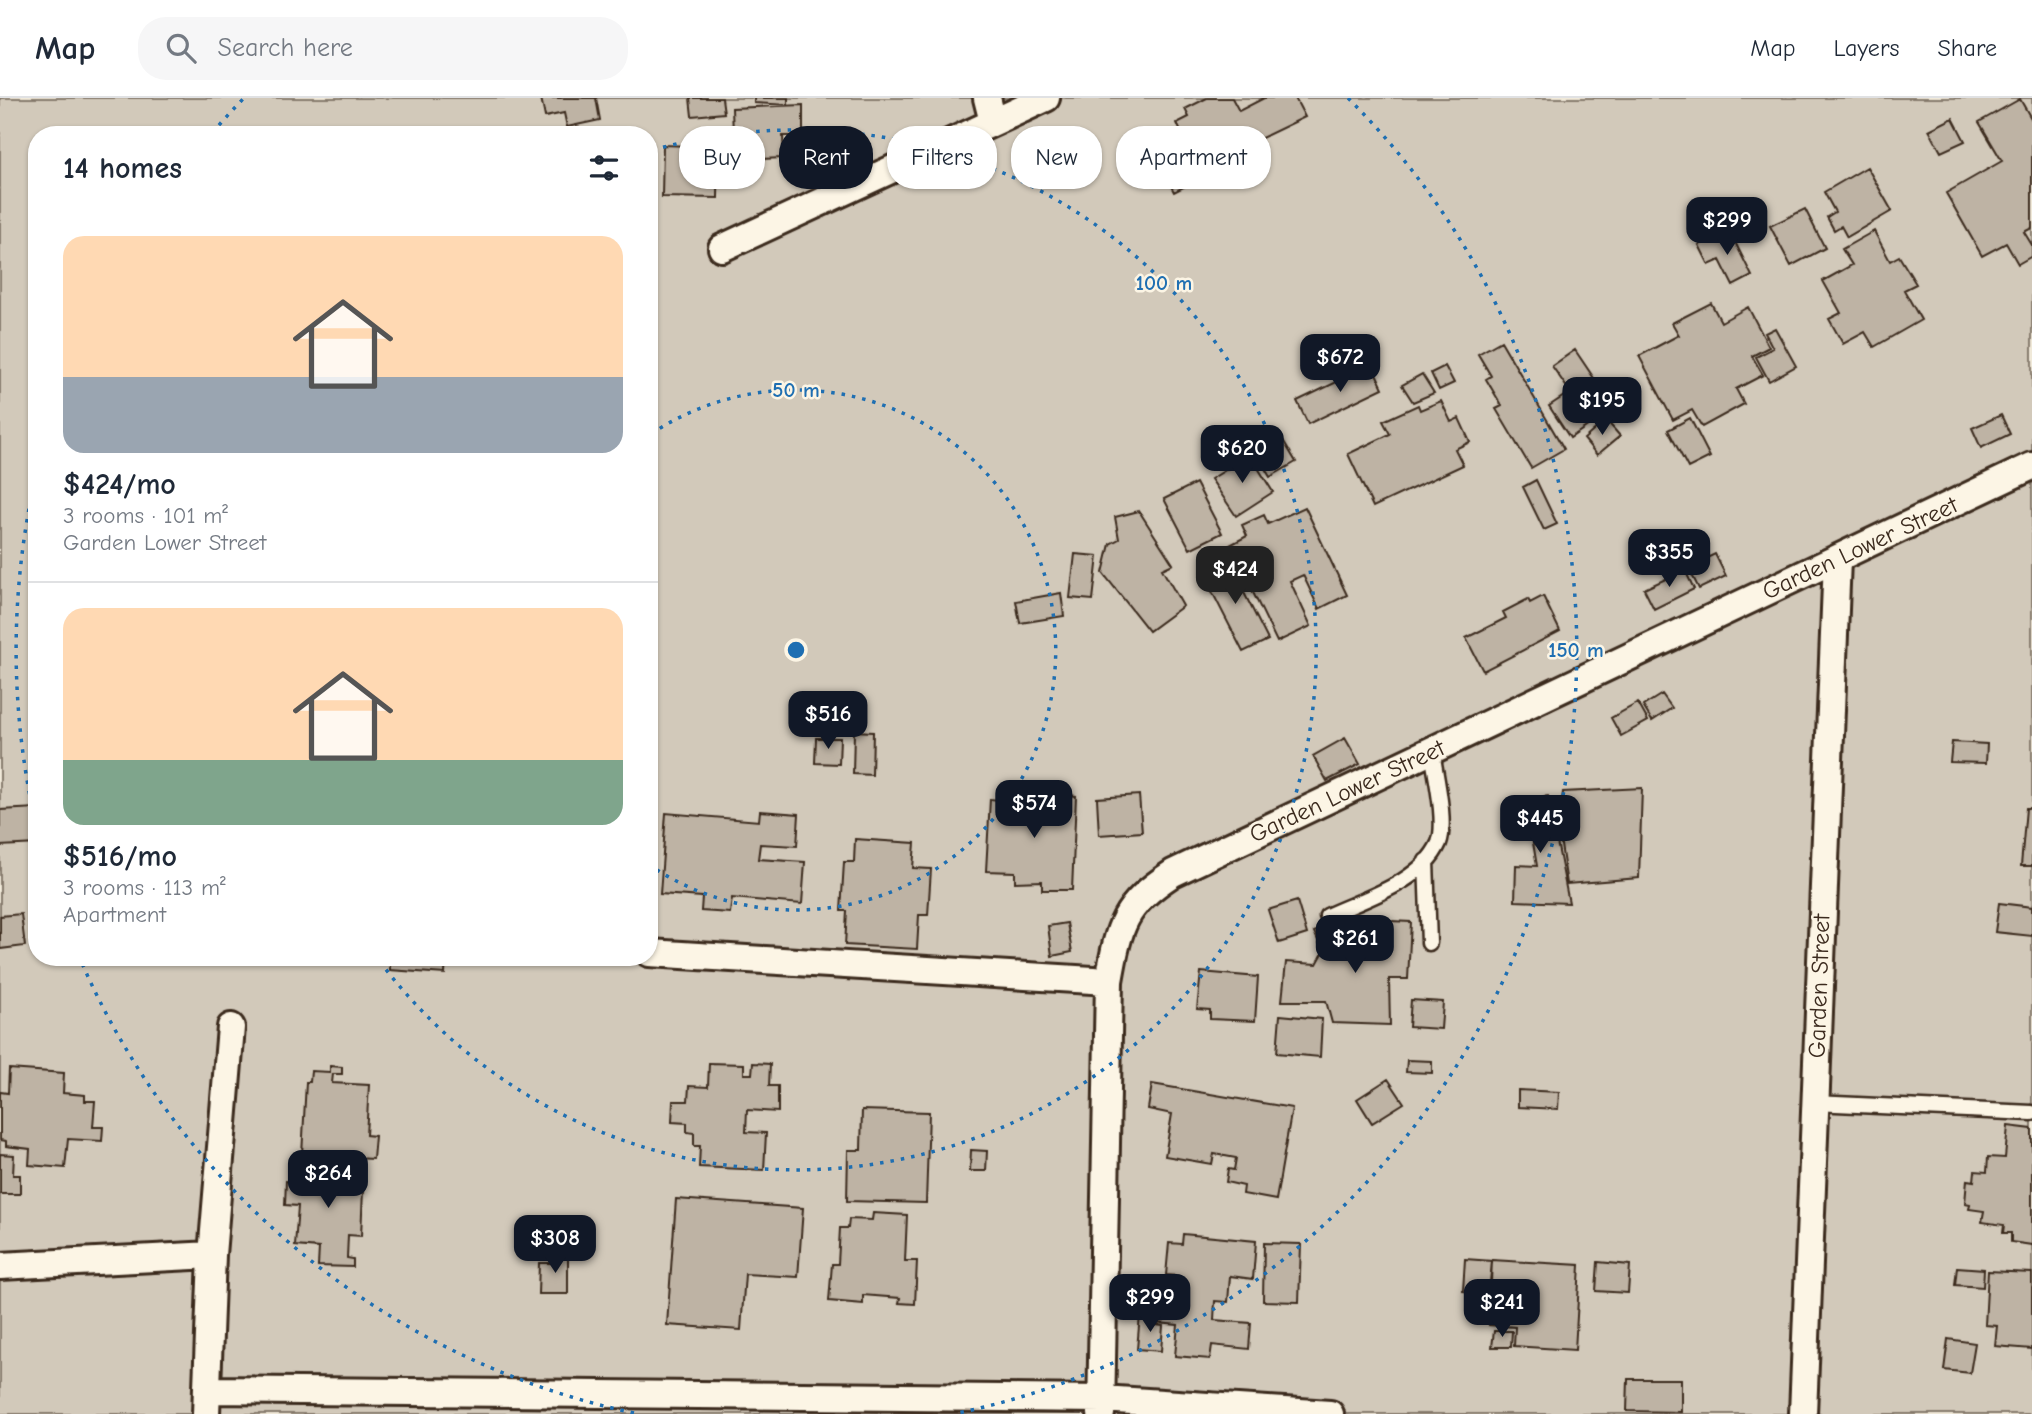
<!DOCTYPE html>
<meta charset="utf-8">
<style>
:root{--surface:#fff;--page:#f6f6f7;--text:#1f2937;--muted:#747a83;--line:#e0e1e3;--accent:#111827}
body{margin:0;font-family:"Comic Neue",sans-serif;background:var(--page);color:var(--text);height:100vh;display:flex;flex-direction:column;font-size:26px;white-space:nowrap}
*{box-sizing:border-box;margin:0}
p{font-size:23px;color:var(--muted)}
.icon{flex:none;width:38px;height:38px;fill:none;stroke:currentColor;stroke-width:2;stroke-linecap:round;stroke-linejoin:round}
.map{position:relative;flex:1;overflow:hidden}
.details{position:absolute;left:28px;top:28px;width:630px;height:840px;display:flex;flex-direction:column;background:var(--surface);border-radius:28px;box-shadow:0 2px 5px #0004}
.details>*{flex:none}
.top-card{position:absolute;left:679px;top:28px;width:665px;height:63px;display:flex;gap:14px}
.price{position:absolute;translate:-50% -60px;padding:0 16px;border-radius:14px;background:var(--accent);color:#fff;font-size:23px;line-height:46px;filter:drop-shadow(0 2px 4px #0008)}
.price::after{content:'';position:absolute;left:50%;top:42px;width:21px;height:16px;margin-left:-10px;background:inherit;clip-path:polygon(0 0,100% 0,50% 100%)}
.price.selected{background:#222;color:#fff}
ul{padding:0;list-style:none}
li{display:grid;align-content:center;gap:14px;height:371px;padding:0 35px}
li+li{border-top:2px solid var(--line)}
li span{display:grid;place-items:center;height:217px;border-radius:21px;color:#555}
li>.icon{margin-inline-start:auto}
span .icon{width:126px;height:126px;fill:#fffc;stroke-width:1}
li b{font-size:30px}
h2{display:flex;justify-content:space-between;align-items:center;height:84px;padding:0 35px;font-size:30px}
.chip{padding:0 24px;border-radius:28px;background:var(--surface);box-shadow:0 2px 5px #0004;font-size:24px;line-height:63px}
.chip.selected{background:var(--accent);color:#fff}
header{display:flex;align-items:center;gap:42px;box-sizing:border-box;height:98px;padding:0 35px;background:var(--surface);border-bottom:2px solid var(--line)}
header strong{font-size:33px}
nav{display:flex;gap:38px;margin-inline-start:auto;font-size:24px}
.search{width:490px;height:63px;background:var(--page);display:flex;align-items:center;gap:18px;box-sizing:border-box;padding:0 24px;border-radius:28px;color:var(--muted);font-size:26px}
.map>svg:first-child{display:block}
.green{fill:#d2c9ba;stroke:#867a6c;stroke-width:2;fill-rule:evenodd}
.building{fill:#beb3a4;stroke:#3b2a1e;stroke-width:2}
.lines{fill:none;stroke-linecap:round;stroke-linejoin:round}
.lane-casing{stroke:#3b2a1e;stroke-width:19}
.street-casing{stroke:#3b2a1e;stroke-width:32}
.lane{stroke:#fcf5e5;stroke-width:14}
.street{stroke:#fcf5e5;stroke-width:26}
.ring{fill:none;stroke:#1f6fb2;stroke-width:3.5;stroke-dasharray:3.5 7}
.labels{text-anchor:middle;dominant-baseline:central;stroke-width:5;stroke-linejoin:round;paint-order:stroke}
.street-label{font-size:24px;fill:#3b2a1e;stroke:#fcf5e5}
.centre{fill:#1f6fb2;stroke:#fcf5e5;stroke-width:3.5}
.ring-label{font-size:21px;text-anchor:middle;font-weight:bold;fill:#1f6fb2;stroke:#fcf5e5;stroke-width:5;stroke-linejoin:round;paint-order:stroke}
</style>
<header>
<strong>Map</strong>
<div class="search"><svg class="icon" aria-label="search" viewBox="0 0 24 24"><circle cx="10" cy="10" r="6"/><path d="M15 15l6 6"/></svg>Search here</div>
<nav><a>Map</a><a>Layers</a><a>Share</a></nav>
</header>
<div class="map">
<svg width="2032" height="1316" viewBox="0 0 2032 1316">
<rect width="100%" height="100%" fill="#f0e9d9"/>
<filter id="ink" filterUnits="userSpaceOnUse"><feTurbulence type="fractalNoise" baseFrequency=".0143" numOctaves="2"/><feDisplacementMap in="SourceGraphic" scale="14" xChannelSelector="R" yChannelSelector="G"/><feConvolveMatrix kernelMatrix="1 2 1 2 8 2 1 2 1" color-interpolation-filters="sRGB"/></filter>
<g filter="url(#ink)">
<path class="green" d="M0 0H2032V1316H0ZM37 37H649V859H37Z"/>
<path class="building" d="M541 0H596L600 22 567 29 564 15 545 19Z
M690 0H722L724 15 692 18Z
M754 0H788V7L754 5Z
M1207 0H1232L1239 13 1264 0H1295L1305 19 1251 45 1254 53 1174 94 1161 69 1178 60 1168 40 1181 34 1177 25 1189 19 1185 11Z
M2020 1 2032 22V130L2024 134 2032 147V158L2018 166 2006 145 1982 158 1946 95 2002 63 1979 24Z
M803 7V38H783L784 60 734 62 732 10Z
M1953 20 1965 43 1941 54 1929 32Z
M663 47 719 49 718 100 662 99Z
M1867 69 1892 113 1847 139 1841 128 1834 132 1827 119 1835 114 1824 94Z
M1805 111 1825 150 1791 168 1770 128Z
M1729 132 1752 178 1733 188 1720 162 1709 167 1699 147Z
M1874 133 1890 163 1899 158 1916 186 1904 192 1921 222 1874 249 1865 234 1843 246 1829 221 1841 215 1823 183 1852 167 1842 151Z
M1711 205 1721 224 1748 209 1769 249 1752 258 1763 277 1736 291 1744 306 1702 329 1692 312 1673 322 1639 258 1679 237 1672 225Z
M1775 230 1796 268 1769 283 1756 259 1773 250 1765 235Z
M1501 243 1564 351 1531 370 1496 311 1502 308 1486 281 1491 278 1478 256Z
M1575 252 1614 310 1570 340 1549 308 1570 294 1552 268Z
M1372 267 1383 290 1308 326 1297 303Z
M1445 268 1454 285 1439 292 1431 275Z
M1422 276 1434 295 1413 304 1402 287Z
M1441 303 1451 324 1459 320 1470 344 1455 351 1463 367 1373 409 1348 356 1390 336 1383 323 1418 307 1420 312Z
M2001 317 2010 336 1981 350 1972 330Z
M1690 320 1710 359 1688 370 1668 332Z
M1606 322 1620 338 1597 357 1584 341Z
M1280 337 1296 364 1270 379 1254 352Z
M1250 357 1273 394 1236 418 1211 381Z
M1536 382 1557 426 1544 432 1523 389Z
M1196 385 1222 435 1190 451 1164 401Z
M1305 409 1347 497 1319 511 1303 477 1290 483 1311 528 1277 544 1230 447 1247 438 1242 427 1264 417 1268 426Z
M1139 413 1173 466 1162 471 1183 508 1149 533 1103 475 1110 446 1119 441 1115 419Z
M1075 456 1098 458 1093 502 1070 500Z
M1715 456 1726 478 1699 491 1688 469Z
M1227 461 1268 542 1243 554 1202 474Z
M1685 472 1694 491 1654 511 1644 491Z
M1061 495 1064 518 1020 525 1016 503Z
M1543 498 1560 533 1483 573 1466 540 1506 520 1503 514 1528 501 1530 505Z
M1662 596 1672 610 1652 623 1643 608Z
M1638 605 1648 623 1621 638 1611 620Z
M854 633 873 634 872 677 853 676Z
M816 640H840L839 666 815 665Z
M1345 640 1360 666 1327 683 1313 658Z
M1952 644 1987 646 1986 665 1950 664Z
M1642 690 1639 780 1567 786 1559 734 1563 694Z
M1043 694 1076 698 1072 792H1042V783L1015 784V774L986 773 990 701 1043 706Z
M1139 697 1142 734 1099 737 1097 700Z
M1548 698 1569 805 1515 803 1516 767 1537 768 1532 739 1515 737 1519 702Z
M37 710V746L0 748V712Z
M2026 710H2032V768H2021Z
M760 713 799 716 797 748 760 746 758 761 805 764 802 806 732 800 730 815 701 813 702 799 660 796 666 715 759 723Z
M855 741 915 745 913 770 931 771 928 817H919L917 851 845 847 847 813H841L844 764H854Z
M1297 803 1307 836 1279 845 1268 812Z
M1999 805 2032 809V838L1995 834Z
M21 816 25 848 0 851V818Z
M1369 822 1411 824 1408 881H1389L1390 927 1332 925 1326 903H1282L1286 864 1317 866 1323 855 1349 843 1362 845Z
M1067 825 1072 854 1052 858 1048 828Z
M1333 826 1341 845 1323 853 1314 834Z
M390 859H446L445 876 390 872Z
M1201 874 1258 879 1255 923 1210 921V912L1197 911Z
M1411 902 1443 904 1441 931 1409 929Z
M1280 917 1322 921 1320 959 1277 955Z
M1407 962 1432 963V975L1406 974Z
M709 965 744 966V976H752L753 965 770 966 769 988H778V1014L747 1012 746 1034 766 1035 764 1072 699 1069 700 1048H694V1035L687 1034V1025L672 1024 673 1003H688L689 988 708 989Z
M330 968 342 969V976H333L332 985 369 987 366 1037 375 1038 373 1061 302 1057 306 984H310L311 973 330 974Z
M9 971 64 975 63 995 85 997V1003H95L93 1029H103L102 1043 68 1041 65 1070 29 1067 30 1051 6 1048V1043L0 1042V994L8 995Z
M1388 981 1404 1005 1372 1025 1357 1001Z
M1152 986 1292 1010 1276 1102 1243 1096 1244 1088 1226 1084 1228 1071 1234 1072 1236 1060 1214 1056 1212 1066 1165 1058 1172 1016 1148 1011Z
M1518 992 1559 994 1558 1011 1518 1009Z
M862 1012 929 1014 926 1105 847 1103 848 1052H861Z
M2008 1028 2032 1031V1147L2011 1144V1135H2003L2004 1127 1982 1124 1984 1113 1969 1111 1970 1106 1965 1105 1967 1082 1974 1083 1975 1073 1987 1074 1988 1059 2005 1060Z
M971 1052 987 1053 986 1073H970Z
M0 1056 14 1057 13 1077H20V1096H0Z
M303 1065 364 1069 361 1138 348 1137 347 1160 353 1161V1169L318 1168 319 1150 295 1148 298 1108 285 1107 286 1083 302 1084Z
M676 1101 803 1110 798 1179 745 1176 741 1232 667 1227Z
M873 1115 907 1117 905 1163H917L915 1206 899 1205 900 1200 863 1197V1206L829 1203 832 1166H838L840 1130H848L849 1121 872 1122Z
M1183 1136 1256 1143 1253 1181 1230 1178 1228 1204 1215 1203 1214 1222 1251 1225 1249 1251 1212 1247 1210 1261 1175 1258 1178 1227 1158 1225 1161 1193 1177 1195 1178 1178 1166 1177 1169 1145 1182 1146Z
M1264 1145 1301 1146 1299 1204 1263 1203Z
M553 1152H568V1196H538L539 1165H553Z
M1465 1161 1492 1163 1489 1195 1463 1193Z
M1492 1162 1580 1167 1575 1252 1514 1248 1515 1229 1489 1227Z
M1598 1164 1630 1167 1628 1195 1596 1193Z
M1957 1169 1984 1171 1983 1189 1955 1187Z
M1988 1173 2032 1175V1251L1995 1248 1997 1228 1985 1227Z
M1140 1217 1156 1218 1155 1227 1163 1228 1161 1253 1137 1251Z
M1494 1233H1512L1511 1249H1492Z
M1948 1241 1975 1245 1970 1275 1944 1272Z
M1628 1281H1681V1314L1627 1313Z"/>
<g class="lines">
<defs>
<path id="lane" d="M1426 763 1429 845
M1327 818C1363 801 1421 785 1439 745 1447 724 1435 675 1432 653
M1814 1005 2032 1015"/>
<path id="street" d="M987 0 993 24
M722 150 1046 0
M649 855 1109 883
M0 1168 212 1157
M208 1292 1102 1301 1330 1316
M206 1316 212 1157 231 929
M1101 1316 1109 883C1119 826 1123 808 1173 775L2032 368
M1803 1316 1837 461"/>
</defs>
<use href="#lane" class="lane-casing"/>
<use href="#street" class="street-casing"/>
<use href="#lane" class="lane"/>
<use href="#street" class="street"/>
</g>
</g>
<g class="ring">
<path d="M651 336A260 260 0 1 1 651 768"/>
<path d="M653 52A520 520 0 1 1 378 861"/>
<path d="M634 1315A780 780 0 0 1 81 863M36 727A780 780 0 0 1 36 377M212 35A780 780 0 0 1 244 0M1348 0A780 780 0 0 1 958 1315"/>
</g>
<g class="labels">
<g class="street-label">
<text transform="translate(1860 450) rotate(-25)">Garden Lower Street</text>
<text transform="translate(1347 693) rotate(-25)">Garden Lower Street</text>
<text transform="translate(1819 888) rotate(-88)">Garden Street</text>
</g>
</g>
<circle cx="796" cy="552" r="10" class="centre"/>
<g class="ring-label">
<text x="1164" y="192">100 m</text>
<text x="796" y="299">50 m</text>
<text x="1576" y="559">150 m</text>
</g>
</svg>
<b class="price" style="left:1727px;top:159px">$299</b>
<b class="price" style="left:1340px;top:296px">$672</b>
<b class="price" style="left:1602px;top:339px">$195</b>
<b class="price" style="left:1242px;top:387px">$620</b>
<b class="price" style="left:1669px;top:491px">$355</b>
<b class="price selected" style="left:1235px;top:508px">$424</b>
<b class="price" style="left:828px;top:653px">$516</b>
<b class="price" style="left:1034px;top:742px">$574</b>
<b class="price" style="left:1540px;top:757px">$445</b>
<b class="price" style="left:1355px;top:877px">$261</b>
<b class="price" style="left:328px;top:1112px">$264</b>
<b class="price" style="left:555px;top:1177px">$308</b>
<b class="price" style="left:1150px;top:1236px">$299</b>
<b class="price" style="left:1502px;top:1241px">$241</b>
<div class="top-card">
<a class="chip">Buy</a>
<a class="chip selected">Rent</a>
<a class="chip">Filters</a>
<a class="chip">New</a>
<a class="chip">Apartment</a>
</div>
<section class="details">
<h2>14 homes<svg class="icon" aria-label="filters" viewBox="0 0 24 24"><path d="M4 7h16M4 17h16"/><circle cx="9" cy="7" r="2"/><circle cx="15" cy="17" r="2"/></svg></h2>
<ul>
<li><span style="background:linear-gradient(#ffd9b3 65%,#9aa5b1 0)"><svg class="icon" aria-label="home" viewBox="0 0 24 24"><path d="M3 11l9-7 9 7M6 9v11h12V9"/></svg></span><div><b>$424/mo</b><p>3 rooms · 101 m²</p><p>Garden Lower Street</p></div></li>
<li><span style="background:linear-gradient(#ffd9b3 70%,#7fa58c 0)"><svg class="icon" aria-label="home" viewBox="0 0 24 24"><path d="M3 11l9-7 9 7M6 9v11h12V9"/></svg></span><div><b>$516/mo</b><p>3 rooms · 113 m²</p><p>Apartment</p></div></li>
</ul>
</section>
</div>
